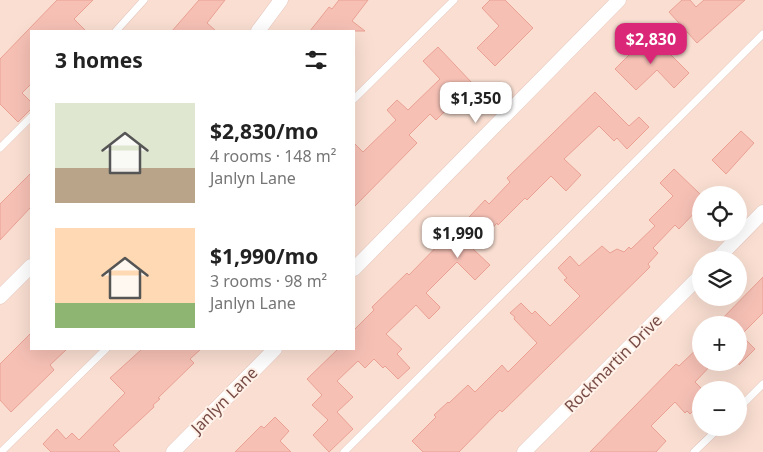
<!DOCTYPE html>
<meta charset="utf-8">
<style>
:root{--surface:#fff;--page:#f2f2f2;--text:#222;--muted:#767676;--accent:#db2777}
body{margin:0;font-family:"Noto Sans",sans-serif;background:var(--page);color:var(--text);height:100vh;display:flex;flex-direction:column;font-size:19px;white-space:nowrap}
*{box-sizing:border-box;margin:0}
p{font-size:16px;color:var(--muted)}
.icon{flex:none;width:28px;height:28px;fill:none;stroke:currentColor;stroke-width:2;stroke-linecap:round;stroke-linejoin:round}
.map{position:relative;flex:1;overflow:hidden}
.side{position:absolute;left:30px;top:30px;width:325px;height:320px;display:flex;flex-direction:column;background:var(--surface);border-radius:0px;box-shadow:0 5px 20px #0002}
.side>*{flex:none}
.tools{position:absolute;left:692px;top:186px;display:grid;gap:10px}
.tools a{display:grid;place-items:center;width:55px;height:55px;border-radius:50%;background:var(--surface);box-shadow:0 5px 20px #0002;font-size:25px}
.price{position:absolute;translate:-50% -42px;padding:0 11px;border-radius:10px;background:#fff;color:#222;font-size:16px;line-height:32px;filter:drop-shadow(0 1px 2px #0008)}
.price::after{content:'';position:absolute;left:50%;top:30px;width:15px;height:11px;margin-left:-8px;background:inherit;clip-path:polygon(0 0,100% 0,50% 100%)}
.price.active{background:var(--accent);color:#fff}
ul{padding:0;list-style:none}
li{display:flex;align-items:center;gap:15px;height:125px;padding:0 25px}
li span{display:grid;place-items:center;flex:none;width:140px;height:100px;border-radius:0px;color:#555}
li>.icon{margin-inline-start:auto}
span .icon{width:60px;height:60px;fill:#fffc;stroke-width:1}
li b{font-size:21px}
h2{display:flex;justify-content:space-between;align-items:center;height:60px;padding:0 25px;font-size:21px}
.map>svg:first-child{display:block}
.residential{fill:#f9ded1;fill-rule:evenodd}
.building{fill:#f6c0b5;stroke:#eaa194}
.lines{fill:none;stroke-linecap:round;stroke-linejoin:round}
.service-casing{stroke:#e5c7be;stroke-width:8}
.minor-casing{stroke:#e5c7be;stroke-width:15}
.service{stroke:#fff;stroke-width:7}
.minor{stroke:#fff;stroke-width:14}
.labels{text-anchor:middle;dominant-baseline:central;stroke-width:4;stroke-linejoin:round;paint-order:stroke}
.street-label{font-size:16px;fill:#774b45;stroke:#fff1e8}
</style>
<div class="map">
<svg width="763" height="452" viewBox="0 0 763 452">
<rect width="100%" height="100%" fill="#feebe0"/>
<path class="residential" d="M0 0H763V452H0ZM31 31H354V349H31ZM701 195H739V232H701ZM701 260H739V298H701ZM701 325H739V362H701ZM701 390H739V428H701Z"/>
<path class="building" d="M57 0H93L74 19 86 31H31V84L22 93 31 102V109L18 122 0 104V59Z
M199 0H225L207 23 216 31H172Z
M339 0H368L352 21 365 31H310L329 7 332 9Z
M490 0H505L533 28 495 66 477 48 499 26 482 8Z
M682 0H690L696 7 704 0H745L697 43 669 12Z
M650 34 689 73 674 88 657 70 636 90 615 69Z
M438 47 473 84 436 120 430 114 409 135 417 143 354 207V143L363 152 396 120 387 110 397 100 408 110 440 79 423 61Z
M595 92 629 126 639 117 649 127 627 149 617 138 614 141 599 126 564 159 581 175 566 191 551 176 527 200 525 198 498 225 497 223 473 249 490 265 475 280 457 262 426 293 440 307 439 309 429 319 416 305 386 334 402 349 397 354 410 368 398 379 385 366 383 368 374 359 365 368 358 361 337 381 353 397 337 412 353 429 329 452 313 435 328 420 312 405 322 395 307 379 338 349H354V330L374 310 372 307 407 273 409 275 454 229 456 231 485 200 489 204 510 182 507 178Z
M741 131 754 143 726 174 712 160Z
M674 169 701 195V206L679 229 675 225 653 248 658 253 648 264 650 267 502 412 500 410 459 452H423L412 441 436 417 434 415 448 402 449 403 468 385 475 392 502 365 508 372 537 343 514 319 515 317 510 313 521 303 532 314 535 311 550 326 580 296 564 280 567 278 558 268 570 256 579 266 602 246 610 253 617 249 624 252 629 247 631 249 655 226 649 220 673 196 660 183Z
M31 173V207L0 240V204Z
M763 277V313L741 335 755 349 739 365V325H716Z
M31 333V349H67L50 365 54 370 11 412 0 400V364Z
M701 345V362H714L695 382 701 388V403L690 414 687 411 685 413 675 402 651 426 666 441 656 452H590L676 364 679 366Z
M142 349H201L190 359 194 363 158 398 160 399 153 405 154 407 113 445 120 452H51L43 444 57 429 66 439 72 433 79 440 125 393 110 378Z
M275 417 289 431 280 441 291 452H235L261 426 264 428Z"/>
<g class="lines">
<defs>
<path id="service" d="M116 31 144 0
M354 99 454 0
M0 148 31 117
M739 408 763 384
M1 452 106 349
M344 452 763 34
M694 452 719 428"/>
<path id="minor" d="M258 31 281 0
M716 260 763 212
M354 269 619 0
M0 297 31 266
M173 452 275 349
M524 452 701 275"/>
</defs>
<use href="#service" class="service-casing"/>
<use href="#minor" class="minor-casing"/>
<use href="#service" class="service"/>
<use href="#minor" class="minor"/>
</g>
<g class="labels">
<g class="street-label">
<text transform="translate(613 363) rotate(-45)">Rockmartin Drive</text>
<text transform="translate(224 400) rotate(-45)">Janlyn Lane</text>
</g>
</g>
</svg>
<div class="tools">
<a><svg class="icon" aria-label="locate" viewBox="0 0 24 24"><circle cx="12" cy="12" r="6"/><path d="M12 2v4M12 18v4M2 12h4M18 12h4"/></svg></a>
<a><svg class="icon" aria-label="layers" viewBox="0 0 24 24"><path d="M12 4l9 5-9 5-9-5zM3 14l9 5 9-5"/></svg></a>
<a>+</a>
<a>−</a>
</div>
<b class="price active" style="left:651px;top:65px">$2,830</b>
<b class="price" style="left:476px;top:124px">$1,350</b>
<b class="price" style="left:458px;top:259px">$1,990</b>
<section class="side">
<h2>3 homes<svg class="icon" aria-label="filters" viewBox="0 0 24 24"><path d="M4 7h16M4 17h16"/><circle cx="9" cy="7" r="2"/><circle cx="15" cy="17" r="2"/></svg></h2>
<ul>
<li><span style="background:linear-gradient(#dfe7d0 65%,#b9a48a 0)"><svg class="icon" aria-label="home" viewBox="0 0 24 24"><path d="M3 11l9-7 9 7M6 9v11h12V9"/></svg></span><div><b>$2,830/mo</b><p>4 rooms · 148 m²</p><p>Janlyn Lane</p></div></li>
<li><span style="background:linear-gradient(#ffd9b3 75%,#8fb573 0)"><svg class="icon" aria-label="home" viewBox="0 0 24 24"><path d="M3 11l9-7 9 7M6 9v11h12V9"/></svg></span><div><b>$1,990/mo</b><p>3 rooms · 98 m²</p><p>Janlyn Lane</p></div></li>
</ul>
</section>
</div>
